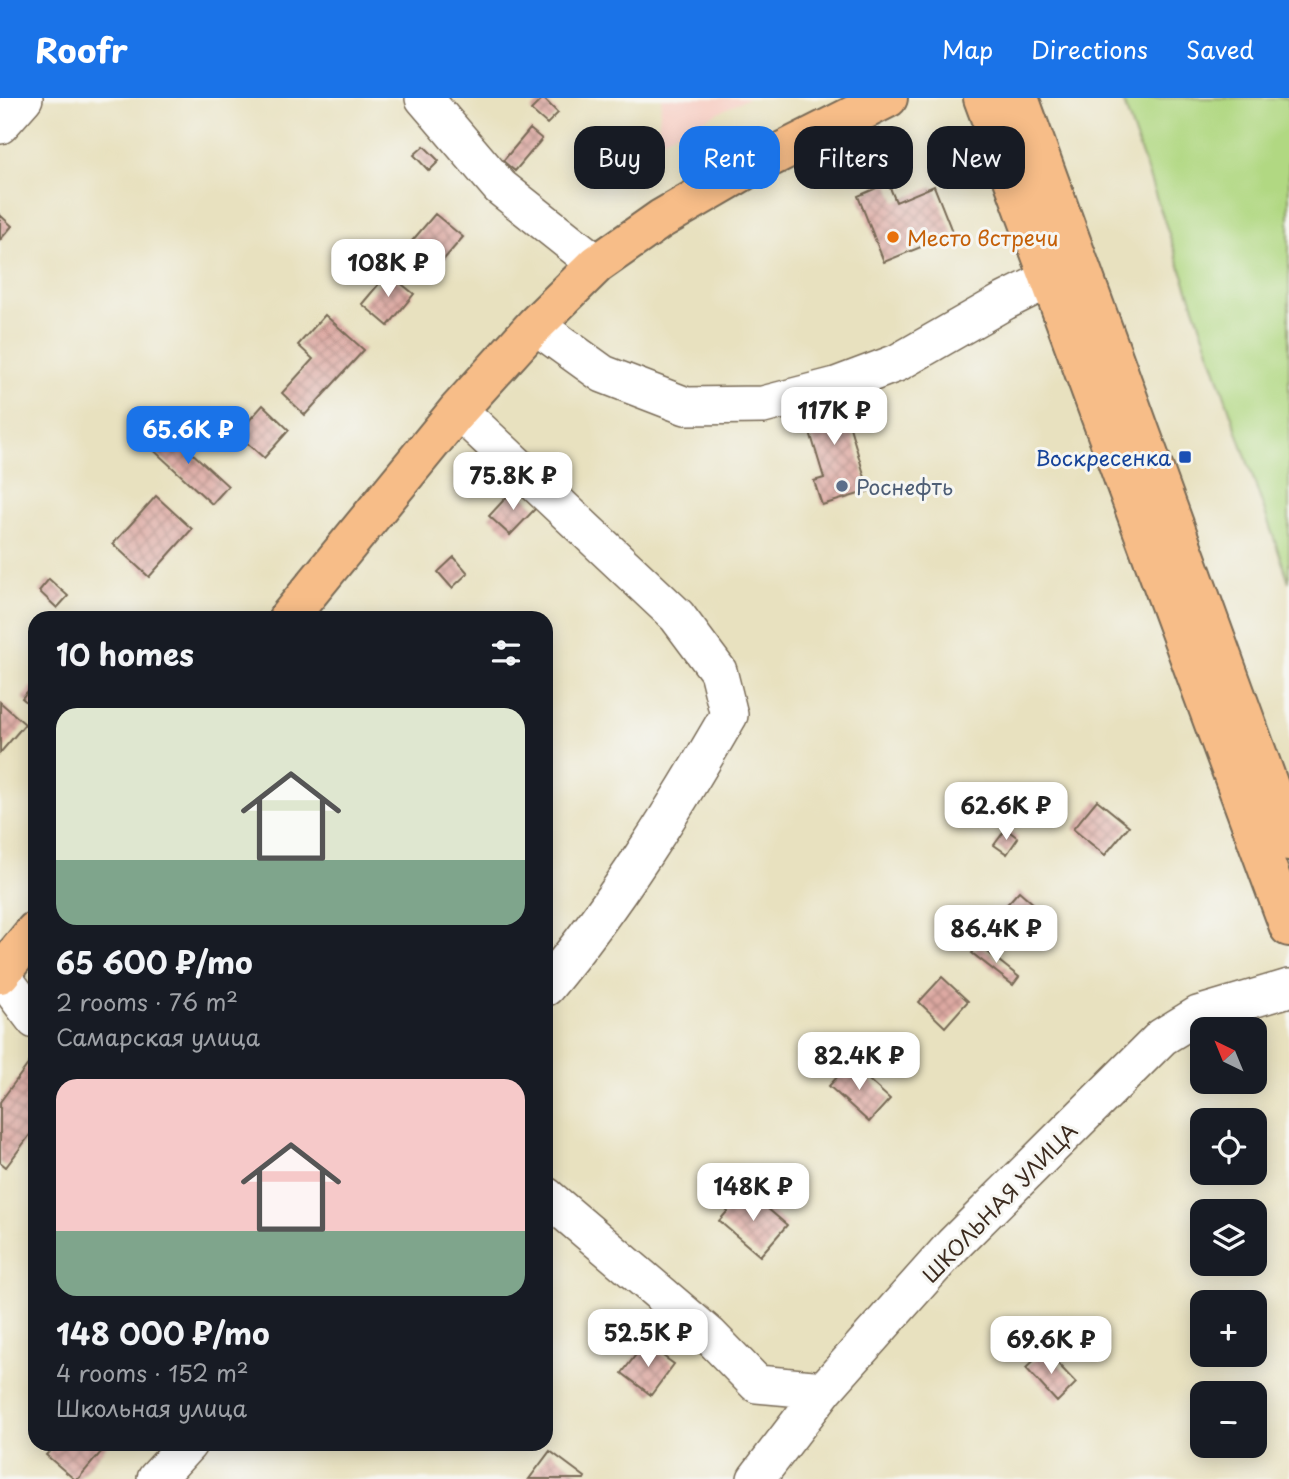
<!DOCTYPE html>
<meta charset="utf-8">
<style>
:root{--surface:#171b24;--page:#242831;--text:#f1f3f6;--muted:#9ea1a6;--accent:#1a73e8}
body{margin:0;font-family:"Playpen Sans",sans-serif;background:var(--page);color:var(--text);height:100vh;display:flex;flex-direction:column;font-size:26px;white-space:nowrap}
*{box-sizing:border-box;margin:0}
p{font-size:23px;color:var(--muted)}
.icon{flex:none;width:38px;height:38px;fill:none;stroke:currentColor;stroke-width:2;stroke-linecap:round;stroke-linejoin:round}
.map{position:relative;flex:1;overflow:hidden}
.side{position:absolute;left:28px;top:513px;width:525px;height:840px;display:flex;flex-direction:column;background:var(--surface);border-radius:21px;box-shadow:0 4px 18px #0003}
.side>*{flex:none}
.hud{position:absolute;left:574px;top:28px;width:609px;height:63px;display:flex;gap:14px}
.needle{width:46px;rotate:317deg}
.controls{position:absolute;left:1190px;top:919px;display:grid;gap:14px}
.controls a{display:grid;place-items:center;width:77px;height:77px;border-radius:14px;background:var(--surface);box-shadow:0 4px 18px #0003;font-size:35px}
.price{position:absolute;translate:-50% -60px;padding:0 16px;border-radius:14px;background:#fff;color:#222;font-size:23px;line-height:46px;filter:drop-shadow(0 2px 4px #0008)}
.price::after{content:'';position:absolute;left:50%;top:42px;width:21px;height:16px;margin-left:-10px;background:inherit;clip-path:polygon(0 0,100% 0,50% 100%)}
.price.active{background:var(--accent);color:#fff}
ul{padding:0;list-style:none}
li{display:grid;align-content:center;gap:14px;height:371px;padding:0 28px}
li span{display:grid;place-items:center;height:217px;border-radius:21px;color:#555}
li>.icon{margin-inline-start:auto}
span .icon{width:126px;height:126px;fill:#fffc;stroke-width:1}
li b{font-size:30px}
h2{display:flex;justify-content:space-between;align-items:center;height:84px;padding:0 28px;font-size:30px}
.tag{padding:0 24px;border-radius:21px;background:var(--surface);box-shadow:0 4px 18px #0003;font-size:24px;line-height:63px}
.tag.active{background:var(--accent);color:#fff}
header{display:flex;align-items:center;gap:42px;box-sizing:border-box;height:98px;padding:0 35px;background:var(--accent);color:#fff}
header strong{font-size:33px}
nav{display:flex;gap:38px;margin-inline-start:auto;font-size:24px}
.map>svg:first-child{display:block}
.built{fill:#f7d1c7}
.green{fill:#b1d882;stroke:#768150;stroke-width:2}
.building{fill:url(#building-cross-hatch)}
.lines{fill:none;stroke-linecap:round;stroke-linejoin:round}
.minor-casing{stroke:#786a56;stroke-width:40}
.major-casing{stroke:#786a56;stroke-width:42}
.minor{stroke:#fff;stroke-width:37}
.major{stroke:#f7bd88;stroke-width:38}
.food-dot{fill:#e8710a;stroke:#f6f6f2;stroke-width:2.5}
.transit-dot{fill:#1a4fb4;stroke:#f6f6f2;stroke-width:2.5}
.service-dot{fill:#5c6f8a;stroke:#f6f6f2;stroke-width:2.5}
.labels{text-anchor:middle;dominant-baseline:central;stroke-width:6;stroke-linejoin:round;paint-order:stroke}
.food-label{font-size:21px;fill:#c56008;stroke:#f6f6f2;text-anchor:start}
.transit-label{font-size:21px;fill:#164399;stroke:#f6f6f2;text-anchor:end}
.service-label{font-size:21px;fill:#4e5e75;stroke:#f6f6f2;text-anchor:start}
.street-label{font-size:21px;fill:#3b2a1e;stroke:#f6f6f2}
</style>
<header>
<strong>Roofr</strong>
<nav><a>Map</a><a>Directions</a><a>Saved</a></nav>
</header>
<div class="map">
<svg width="1289" height="1381" viewBox="0 0 1289 1381">
<defs>
<pattern id="building-cross-hatch" width="8" height="8" patternUnits="userSpaceOnUse" patternTransform="scale(1.75)"><rect width="8" height="8" fill="#dda9a2"/><path d="M0 0l8 8M0 8l8-8" fill="none" stroke="#b48a83"/></pattern>
</defs>
<rect width="100%" height="100%" fill="#f6f6f2"/>
<filter id="ink" filterUnits="userSpaceOnUse"><feTurbulence type="fractalNoise" baseFrequency=".0143" numOctaves="2"/><feDisplacementMap in="SourceGraphic" scale="14" xChannelSelector="R" yChannelSelector="G"/><feConvolveMatrix kernelMatrix="1 2 1 2 8 2 1 2 1" color-interpolation-filters="sRGB"/></filter>
<filter id="wash" filterUnits="userSpaceOnUse"><feTurbulence type="fractalNoise" baseFrequency=".00686" numOctaves="4" result="noise"/><feDisplacementMap in="SourceGraphic" scale="28" xChannelSelector="R" yChannelSelector="G"/><feGaussianBlur stdDeviation="1.57" result="paint"/><feColorMatrix in="noise" values="0 0 0 0 0 0 0 0 0 0 0 0 0 0 0 0 0 1.4 0 .05"/><feComposite in="paint" operator="in"/></filter>
<g filter="url(#wash)">
<rect width="100%" height="100%" fill="#e8e1bf"/>
<path class="built" d="M662 0H748L656 45Z"/>
<path class="green" d="M1122 0H1289V484Z"/>
<g id="blocks">
<path class="building" d="M543 0 558 15 547 26 531 12Z
M530 31 542 41 515 73 503 63Z
M424 48 439 63 429 73 414 57Z
M888 85 896 104 934 88 953 136 884 164 858 98Z
M435 116 463 139 433 174 406 150Z
M0 117 12 128 0 142Z
M388 175 414 196 388 228 362 206Z
M325 217 364 252 305 317 282 295 313 261 298 247Z
M838 289 869 393 822 407 814 383 824 380 800 301Z
M263 307 289 332 264 360 237 336Z
M164 329 228 388 212 406 148 347Z
M515 390 536 410 510 437 489 418Z
M156 398 192 431 149 479 113 446Z
M454 459 468 475 452 490 438 474Z
M49 481 68 498 57 510 39 493Z
M35 584V611L22 600Z
M0 604 25 626 0 655Z
M1097 702 1129 728 1105 757 1073 731Z
M1006 731 1018 740 1007 756 994 747Z
M1019 793 1051 821 1026 849 994 821Z
M979 847 1019 879 1013 887 972 855Z
M942 879 968 903 945 929 919 904Z
M35 957V1030L6 1069 0 1064V1004Z
M850 965 890 1001 869 1024 829 988Z
M746 1092 787 1127 760 1158 719 1123Z
M645 1245 674 1266 651 1297 622 1275Z
M1045 1252 1076 1285 1057 1304 1026 1270Z
M56 1346H108L78 1381H74L46 1357Z
M550 1353 585 1379 584 1381H529Z"/>
</g>
</g>
<g filter="url(#ink)">
<use href="#blocks" fill-opacity="0" stroke="#786a56" stroke-width="2"/>
<g class="lines">
<defs>
<path id="minor" d="M424 0 500 89 597 166
M0 27 24 0
M535 227 603 276 686 308 763 307 836 288 897 265 1005 203 1049 181
M458 312 677 518 718 573 729 617C674 712 616 805 546 889
M0 876 35 922
M546 1098 709 1237 757 1286 824 1292
M156 1381 188 1346
M756 1381 824 1292 953 1147 1162 939 1198 917 1289 890"/>
<path id="major" d="M983 0 1289 829
M1019 0 1289 743
M288 520 458 312 535 227 597 166 661 121 747 71 888 0
M0 876 35 833"/>
</defs>
<use href="#minor" class="minor-casing"/>
<use href="#major" class="major-casing"/>
<use href="#minor" class="minor"/>
<use href="#major" class="major"/>
</g>
</g>
<circle class="food-dot" cx="893" cy="139" r="7"/>
<rect class="transit-dot" x="1178" y="352" width="14" height="14" rx="3.5"/>
<circle class="service-dot" cx="842" cy="388" r="7"/>
<g class="labels">
<g class="food-label">
<text x="907" y="139">Место встречи</text>
</g>
<g class="transit-label">
<text x="1171" y="359">Воскресенка</text>
</g>
<g class="service-label">
<text x="856" y="388">Роснефть</text>
</g>
<g class="street-label">
<text transform="translate(999 1104) rotate(-46)">ШКОЛЬНАЯ УЛИЦА</text>
</g>
</g>
</svg>
<div class="controls">
<a><svg class="needle" viewBox="-14 -14 28 28"><path d="M0-13l5 13h-10z" fill="#e53935"/><path d="M0 13l5-13h-10z" fill="#9ea1a6"/></svg></a>
<a><svg class="icon" aria-label="locate" viewBox="0 0 24 24"><circle cx="12" cy="12" r="6"/><path d="M12 2v4M12 18v4M2 12h4M18 12h4"/></svg></a>
<a><svg class="icon" aria-label="layers" viewBox="0 0 24 24"><path d="M12 4l9 5-9 5-9-5zM3 14l9 5 9-5"/></svg></a>
<a>+</a>
<a>−</a>
</div>
<b class="price" style="left:388px;top:201px">108K ₽</b>
<b class="price" style="left:834px;top:349px">117K ₽</b>
<b class="price active" style="left:188px;top:368px">65.6K ₽</b>
<b class="price" style="left:513px;top:414px">75.8K ₽</b>
<b class="price" style="left:1006px;top:744px">62.6K ₽</b>
<b class="price" style="left:996px;top:867px">86.4K ₽</b>
<b class="price" style="left:859px;top:994px">82.4K ₽</b>
<b class="price" style="left:753px;top:1125px">148K ₽</b>
<b class="price" style="left:648px;top:1271px">52.5K ₽</b>
<b class="price" style="left:1051px;top:1278px">69.6K ₽</b>
<div class="hud">
<a class="tag">Buy</a>
<a class="tag active">Rent</a>
<a class="tag">Filters</a>
<a class="tag">New</a>
</div>
<section class="side">
<h2>10 homes<svg class="icon" aria-label="filters" viewBox="0 0 24 24"><path d="M4 7h16M4 17h16"/><circle cx="9" cy="7" r="2"/><circle cx="15" cy="17" r="2"/></svg></h2>
<ul>
<li><span style="background:linear-gradient(#dfe7d0 70%,#7fa58c 0)"><svg class="icon" aria-label="home" viewBox="0 0 24 24"><path d="M3 11l9-7 9 7M6 9v11h12V9"/></svg></span><div><b>65 600 ₽/mo</b><p>2 rooms · 76 m²</p><p>Самарская улица</p></div></li>
<li><span style="background:linear-gradient(#f6c9c9 70%,#7fa58c 0)"><svg class="icon" aria-label="home" viewBox="0 0 24 24"><path d="M3 11l9-7 9 7M6 9v11h12V9"/></svg></span><div><b>148 000 ₽/mo</b><p>4 rooms · 152 m²</p><p>Школьная улица</p></div></li>
</ul>
</section>
</div>
